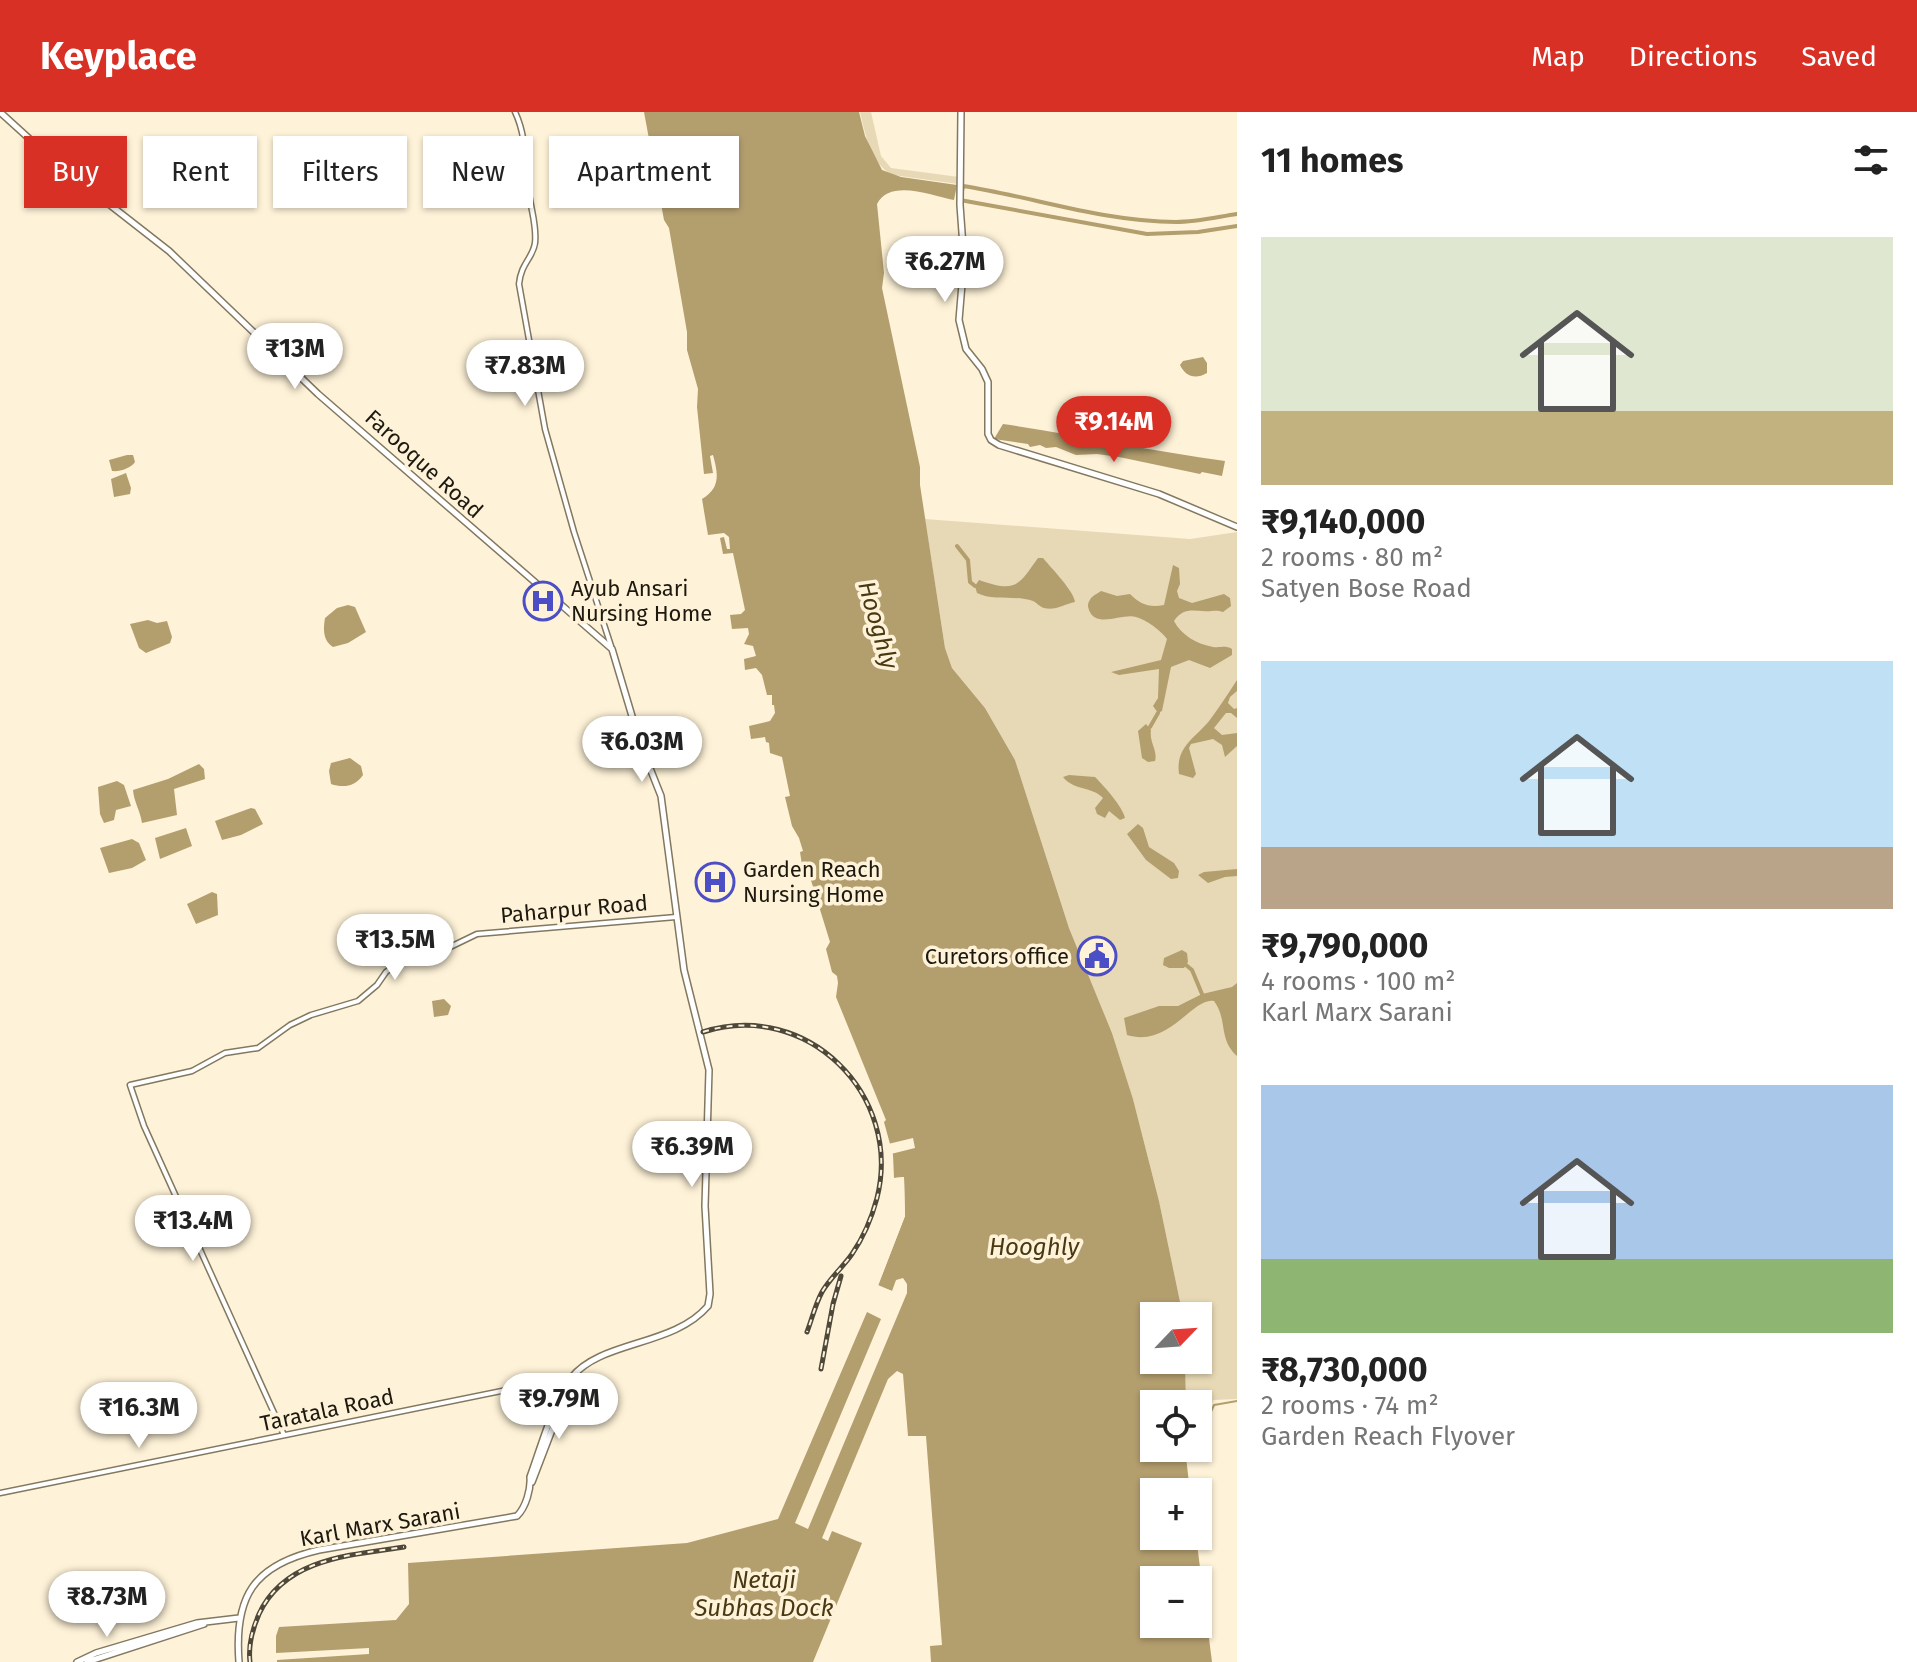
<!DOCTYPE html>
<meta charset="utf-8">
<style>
:root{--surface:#fff;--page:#f2f2f2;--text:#222;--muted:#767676;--accent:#d93025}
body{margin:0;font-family:"Fira Sans",sans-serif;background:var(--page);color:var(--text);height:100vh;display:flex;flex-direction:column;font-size:30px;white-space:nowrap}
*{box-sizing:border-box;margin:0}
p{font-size:26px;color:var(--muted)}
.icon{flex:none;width:44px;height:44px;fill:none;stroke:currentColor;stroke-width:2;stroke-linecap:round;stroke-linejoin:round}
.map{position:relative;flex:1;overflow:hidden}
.side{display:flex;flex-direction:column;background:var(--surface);width:680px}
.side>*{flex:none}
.guide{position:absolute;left:24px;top:24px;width:760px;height:72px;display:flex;gap:16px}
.needle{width:52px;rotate:65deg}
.buttons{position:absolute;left:1140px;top:1190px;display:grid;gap:16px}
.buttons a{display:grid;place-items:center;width:72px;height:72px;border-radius:0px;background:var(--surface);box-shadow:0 2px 6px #0004;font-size:40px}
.price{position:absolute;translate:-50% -68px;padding:0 18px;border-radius:28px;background:#fff;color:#222;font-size:26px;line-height:52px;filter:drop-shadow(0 2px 4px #0008)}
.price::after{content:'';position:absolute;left:50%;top:48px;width:24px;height:18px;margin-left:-12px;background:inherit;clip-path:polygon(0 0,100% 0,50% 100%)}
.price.current{background:var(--accent);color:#fff}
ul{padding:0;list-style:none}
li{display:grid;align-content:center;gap:16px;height:424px;padding:0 24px}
li span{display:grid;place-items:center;height:248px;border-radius:0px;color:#555}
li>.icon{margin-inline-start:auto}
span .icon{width:144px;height:144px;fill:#fffc;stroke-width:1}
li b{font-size:34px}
h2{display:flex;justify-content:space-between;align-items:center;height:96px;padding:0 24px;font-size:34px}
.tag{padding:0 28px;border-radius:0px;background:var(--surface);box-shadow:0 2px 6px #0004;font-size:28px;line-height:72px}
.tag.current{background:var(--accent);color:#fff}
header{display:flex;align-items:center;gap:48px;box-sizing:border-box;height:112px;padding:0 40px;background:var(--accent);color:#fff}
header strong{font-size:38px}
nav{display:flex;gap:44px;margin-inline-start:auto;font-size:28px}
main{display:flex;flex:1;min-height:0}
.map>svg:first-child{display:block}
.green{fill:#e8d9b6}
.water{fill:#b39e6e;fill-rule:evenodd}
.pier{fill:#fef2d8}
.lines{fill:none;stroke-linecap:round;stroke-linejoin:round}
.stream{stroke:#b39e6e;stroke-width:2}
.canal{stroke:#b39e6e;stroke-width:4}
.tertiary-casing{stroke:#827860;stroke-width:7}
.secondary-casing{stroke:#827860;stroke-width:8}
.tertiary{stroke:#fff;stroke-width:4}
.secondary{stroke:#fff;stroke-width:5}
.rail-casing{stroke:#4d483a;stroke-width:5}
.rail{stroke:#fef2d8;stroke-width:2;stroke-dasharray:6;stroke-linecap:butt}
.labels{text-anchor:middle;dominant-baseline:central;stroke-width:7;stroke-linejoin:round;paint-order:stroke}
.street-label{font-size:22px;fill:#1d190f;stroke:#fef2d8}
.poi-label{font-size:22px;fill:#1d190f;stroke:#fef2d8;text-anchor:start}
.water-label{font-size:24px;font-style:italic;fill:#493912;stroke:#fef2d8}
</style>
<header>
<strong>Keyplace</strong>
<nav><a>Map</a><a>Directions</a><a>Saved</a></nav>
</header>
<main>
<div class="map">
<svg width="1237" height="1550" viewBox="0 0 1237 1550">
<rect width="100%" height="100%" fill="#fef2d8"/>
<path class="green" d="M860 0H871L881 44 891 56 959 65 958 72 893 63C871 53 865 21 860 0Z
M925 407 1190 427 1237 420V1287L1213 1288 1204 1312 1198 1317V1292H1186L1185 1248H1198V1204H1183L1159 1089 1133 987 1112 921 1069 816 1015 648 985 596 952 556 945 536Z"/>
<path class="water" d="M644 0H859L865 24 882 58 901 65 957 73 954 88C933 84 890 66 877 92L884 161 882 176 920 355V373L945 536 952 556 985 596 1015 648 1069 816 1112 921 1133 987 1159 1089 1183 1204H1154V1248H1185L1186 1292H1154V1336H1185L1190 1380H1154V1424H1196L1212 1550H931L930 1534 942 1533 926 1324H908L903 1262 897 1259 888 1267 822 1426 828 1429 832 1419 862 1431 813 1550H277V1548L369 1542V1536L276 1541V1524L279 1515 396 1508 409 1492 408 1451 687 1431 778 1407 867 1200 881 1207 795 1411 808 1417 907 1181V1172L903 1166 896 1168 892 1179 878 1174 905 1104 904 1065 894 1066 893 1043 884 1010 886 1008 836 885 838 871 837 864 832 860 826 837 830 830 806 752 802 753 800 740 803 739 799 726 792 714 785 685 790 684 782 645 770 641 769 631 766 630 765 625 751 627 749 614 770 609 775 601 774 593H772V583H767L762 563 756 556 745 558 744 547 756 544 753 534 744 532 749 522 748 516 732 517 730 503 741 502 745 498 733 441 723 442 720 426 724 425 727 437H730L729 425 724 421 708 423 702 387C721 376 718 361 713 343L710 344 713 361 704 362 697 295 698 277 687 238V220L669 116 664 108ZM1154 1468H1198V1512H1154Z
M1203 245 1207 251V261C1195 268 1185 264 1180 253L1183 249Z
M1003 312C1078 323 1151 339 1225 349L1222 364 1202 360 1200 362 1119 345 1097 342 1076 343 1056 335 1046 336 1040 333 1030 335 1028 332 994 327Z
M127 343H133L135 350C131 356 120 360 112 359L109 348Z
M126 361 131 376 130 382 114 385 111 367Z
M1038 446H1043C1052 457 1074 479 1075 490 1065 492 1055 499 1044 496 1040 495 1037 491 1033 489 1016 483 992 489 977 481L975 474 979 468C1016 481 1018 474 1038 446Z
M1173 453 1179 456 1180 472 1177 479 1179 486 1192 491 1224 482 1230 486 1231 494 1223 500C1215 497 1212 500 1203 499 1190 498 1182 497 1174 509 1181 523 1197 532 1213 535 1221 536 1225 533 1232 537V543L1210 556 1189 548 1171 555 1162 599 1158 601 1153 594 1158 586 1159 557 1119 563 1111 560 1161 548 1167 527C1160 518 1147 508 1136 505 1122 501 1096 517 1089 498 1087 493 1088 491 1091 486 1095 482 1097 482 1101 479L1117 484 1130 482C1140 492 1149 496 1164 493Z
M348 493 355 495 366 520 348 531 333 535C323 529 323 517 325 506L337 496Z
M148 508 157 511 167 509 172 525 170 531 146 541 139 536 130 512Z
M1237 568V579L1230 585 1228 591 1234 597 1237 596V606L1231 601H1226L1214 616 1222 623 1237 621V634L1225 645 1222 633 1213 627 1191 632 1189 636 1196 662 1193 666 1179 662C1175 633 1198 625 1212 605 1221 593 1229 580 1237 568Z
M1146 612 1151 618C1149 630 1158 639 1155 649L1148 650 1142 646 1138 619Z
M350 646 361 654 363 663C355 675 343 676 331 672L329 659 331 651Z
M199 652 204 657 205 667 174 677 177 703 142 711C140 698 134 690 133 678L168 667Z
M1069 663 1095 665C1104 674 1123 695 1125 706L1120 708 1109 699 1105 706 1097 702 1095 696 1103 686C1092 674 1074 679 1063 665Z
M117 669 124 673 131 694 116 698 114 708 104 711 100 702 98 675Z
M251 696 255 697 263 712 241 723 222 728 215 709Z
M1138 712 1143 716 1149 735 1174 751 1179 759 1178 766 1171 767 1146 748 1127 722Z
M186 716 192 734 160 747 155 726Z
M132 727 139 731 146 748 132 756 109 761 100 736Z
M1237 757V764L1225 765 1208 771 1198 763 1204 760Z
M212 780 217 782 218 803 196 812 187 792Z
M1182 838 1187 841 1188 850 1184 856H1169L1163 853 1164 846Z
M1237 871V944C1218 927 1228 908 1214 889 1192 885 1170 936 1127 923L1124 906 1159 894H1178L1202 882 1232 875Z
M444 887 451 894 448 903 434 905 432 889Z"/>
<path class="pier" d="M913 1026 915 1036 891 1042 888 1032Z
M904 1065 905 1104 878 1173 892 1179 890 1183 875 1177 874 1173 901 1104V1069L894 1070V1066Z"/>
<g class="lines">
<path class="stream" d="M1198 1318 1205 1313 1214 1293 1237 1289"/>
<path class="canal" d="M962 79 963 74C1034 85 1104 110 1176 110 1196 110 1217 105 1237 102
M960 88 1147 122 1198 120 1237 114
M957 434 968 448 970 470 975 474
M1150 615 1158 601
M1186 853 1192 858 1202 882"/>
<defs>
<path id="tertiary" d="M515 0C527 25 525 53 529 81 531 98 537 114 535 131 533 146 521 151 519 172L545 317 574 420 611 534
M284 1323 144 1014 130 973 192 959 225 941 258 936 290 913 311 903 358 889 377 873 386 860 400 849 417 843 446 837 477 822 676 805
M0 1381 541 1271 567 1272"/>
<path id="secondary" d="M0 0 55 50 169 139 318 282 612 537 640 631 661 684 684 858 709 958 705 1094 710 1182 708 1194C673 1235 601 1228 571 1266 554 1288 540 1338 530 1365 531 1377 526 1395 517 1404L319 1438C253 1453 234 1485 239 1550
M961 0 960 93 964 148 959 208 966 237 982 257 988 270V322L991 328 999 333 1159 382 1237 415
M532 1370 565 1284V1279
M77 1550 96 1541 197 1511 239 1506
M87 1550 204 1512"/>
</defs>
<use href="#tertiary" class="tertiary-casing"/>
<use href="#secondary" class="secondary-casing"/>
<use href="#tertiary" class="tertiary"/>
<use href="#secondary" class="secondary"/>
<defs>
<path id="rail" d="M703 920C807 887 903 983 877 1086 872 1105 863 1126 852 1142 843 1155 830 1166 822 1180 815 1193 812 1207 807 1220
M821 1257 833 1192 841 1164
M250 1550C248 1533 252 1518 259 1502 285 1446 351 1443 404 1435"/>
</defs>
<use href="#rail" class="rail-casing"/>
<use href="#rail" class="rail"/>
</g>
<defs>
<symbol id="hospital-ring" viewBox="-11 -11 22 22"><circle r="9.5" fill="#fef2d8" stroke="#4b4ec4" stroke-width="1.5"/><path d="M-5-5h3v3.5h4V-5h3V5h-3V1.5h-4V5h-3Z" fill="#4b4ec4"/></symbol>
<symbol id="civic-ring" viewBox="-11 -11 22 22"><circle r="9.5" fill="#fef2d8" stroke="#4b4ec4" stroke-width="1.5"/><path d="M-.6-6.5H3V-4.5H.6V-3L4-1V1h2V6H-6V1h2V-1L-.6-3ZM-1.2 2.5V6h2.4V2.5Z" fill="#4b4ec4"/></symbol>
</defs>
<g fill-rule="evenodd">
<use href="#hospital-ring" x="521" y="467" width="44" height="44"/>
<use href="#hospital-ring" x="693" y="748" width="44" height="44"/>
<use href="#civic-ring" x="1075" y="822" width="44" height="44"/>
</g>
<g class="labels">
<g class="street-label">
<text transform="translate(424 352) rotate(42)">Farooque Road</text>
<text transform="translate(574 797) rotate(-5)">Paharpur Road</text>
<text transform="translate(327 1298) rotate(-12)">Taratala Road</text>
<text transform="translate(380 1413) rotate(-10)">Karl Marx Sarani</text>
</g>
<g class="poi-label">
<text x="571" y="476">Ayub Ansari<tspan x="571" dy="25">Nursing Home</tspan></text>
<text x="743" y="757">Garden Reach<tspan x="743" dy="25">Nursing Home</tspan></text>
<text x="1069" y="844" text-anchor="end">Curetors office</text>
</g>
<g class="water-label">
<text transform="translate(878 513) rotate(74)">Hooghly</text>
<text x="1034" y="1135">Hooghly</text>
<text x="764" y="1468">Netaji<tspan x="764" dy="28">Subhas Dock</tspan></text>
</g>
</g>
</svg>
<div class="buttons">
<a><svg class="needle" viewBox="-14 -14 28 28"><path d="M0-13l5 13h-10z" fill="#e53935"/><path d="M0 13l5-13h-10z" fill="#767676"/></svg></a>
<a><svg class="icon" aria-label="locate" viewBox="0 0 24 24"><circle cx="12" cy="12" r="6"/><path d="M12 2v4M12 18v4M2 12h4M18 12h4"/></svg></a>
<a>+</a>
<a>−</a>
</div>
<b class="price" style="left:945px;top:192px">₹6.27M</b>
<b class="price" style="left:295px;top:279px">₹13M</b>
<b class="price" style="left:525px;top:296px">₹7.83M</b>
<b class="price current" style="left:1114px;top:352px">₹9.14M</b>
<b class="price" style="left:642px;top:672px">₹6.03M</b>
<b class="price" style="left:395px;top:870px">₹13.5M</b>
<b class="price" style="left:692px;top:1077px">₹6.39M</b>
<b class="price" style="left:193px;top:1151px">₹13.4M</b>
<b class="price" style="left:559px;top:1329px">₹9.79M</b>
<b class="price" style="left:139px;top:1338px">₹16.3M</b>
<b class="price" style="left:107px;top:1527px">₹8.73M</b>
<div class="guide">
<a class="tag current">Buy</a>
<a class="tag">Rent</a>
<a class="tag">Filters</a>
<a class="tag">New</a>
<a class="tag">Apartment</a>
</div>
</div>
<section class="side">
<h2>11 homes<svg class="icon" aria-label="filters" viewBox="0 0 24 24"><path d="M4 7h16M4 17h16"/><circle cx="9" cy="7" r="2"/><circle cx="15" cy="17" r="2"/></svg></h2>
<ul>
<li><span style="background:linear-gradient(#dfe7d0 70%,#c2b280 0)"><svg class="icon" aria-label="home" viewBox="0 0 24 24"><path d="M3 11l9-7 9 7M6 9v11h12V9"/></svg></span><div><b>₹9,140,000</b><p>2 rooms · 80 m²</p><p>Satyen Bose Road</p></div></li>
<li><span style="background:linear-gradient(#bfe0f5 75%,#b9a48a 0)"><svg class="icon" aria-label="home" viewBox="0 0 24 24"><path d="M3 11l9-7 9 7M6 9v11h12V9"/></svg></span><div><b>₹9,790,000</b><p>4 rooms · 100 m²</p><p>Karl Marx Sarani</p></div></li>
<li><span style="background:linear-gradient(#a9c7e8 70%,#8fb573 0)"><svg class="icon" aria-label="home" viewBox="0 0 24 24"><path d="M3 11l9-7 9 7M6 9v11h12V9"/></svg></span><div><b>₹8,730,000</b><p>2 rooms · 74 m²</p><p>Garden Reach Flyover</p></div></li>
</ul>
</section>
</main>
